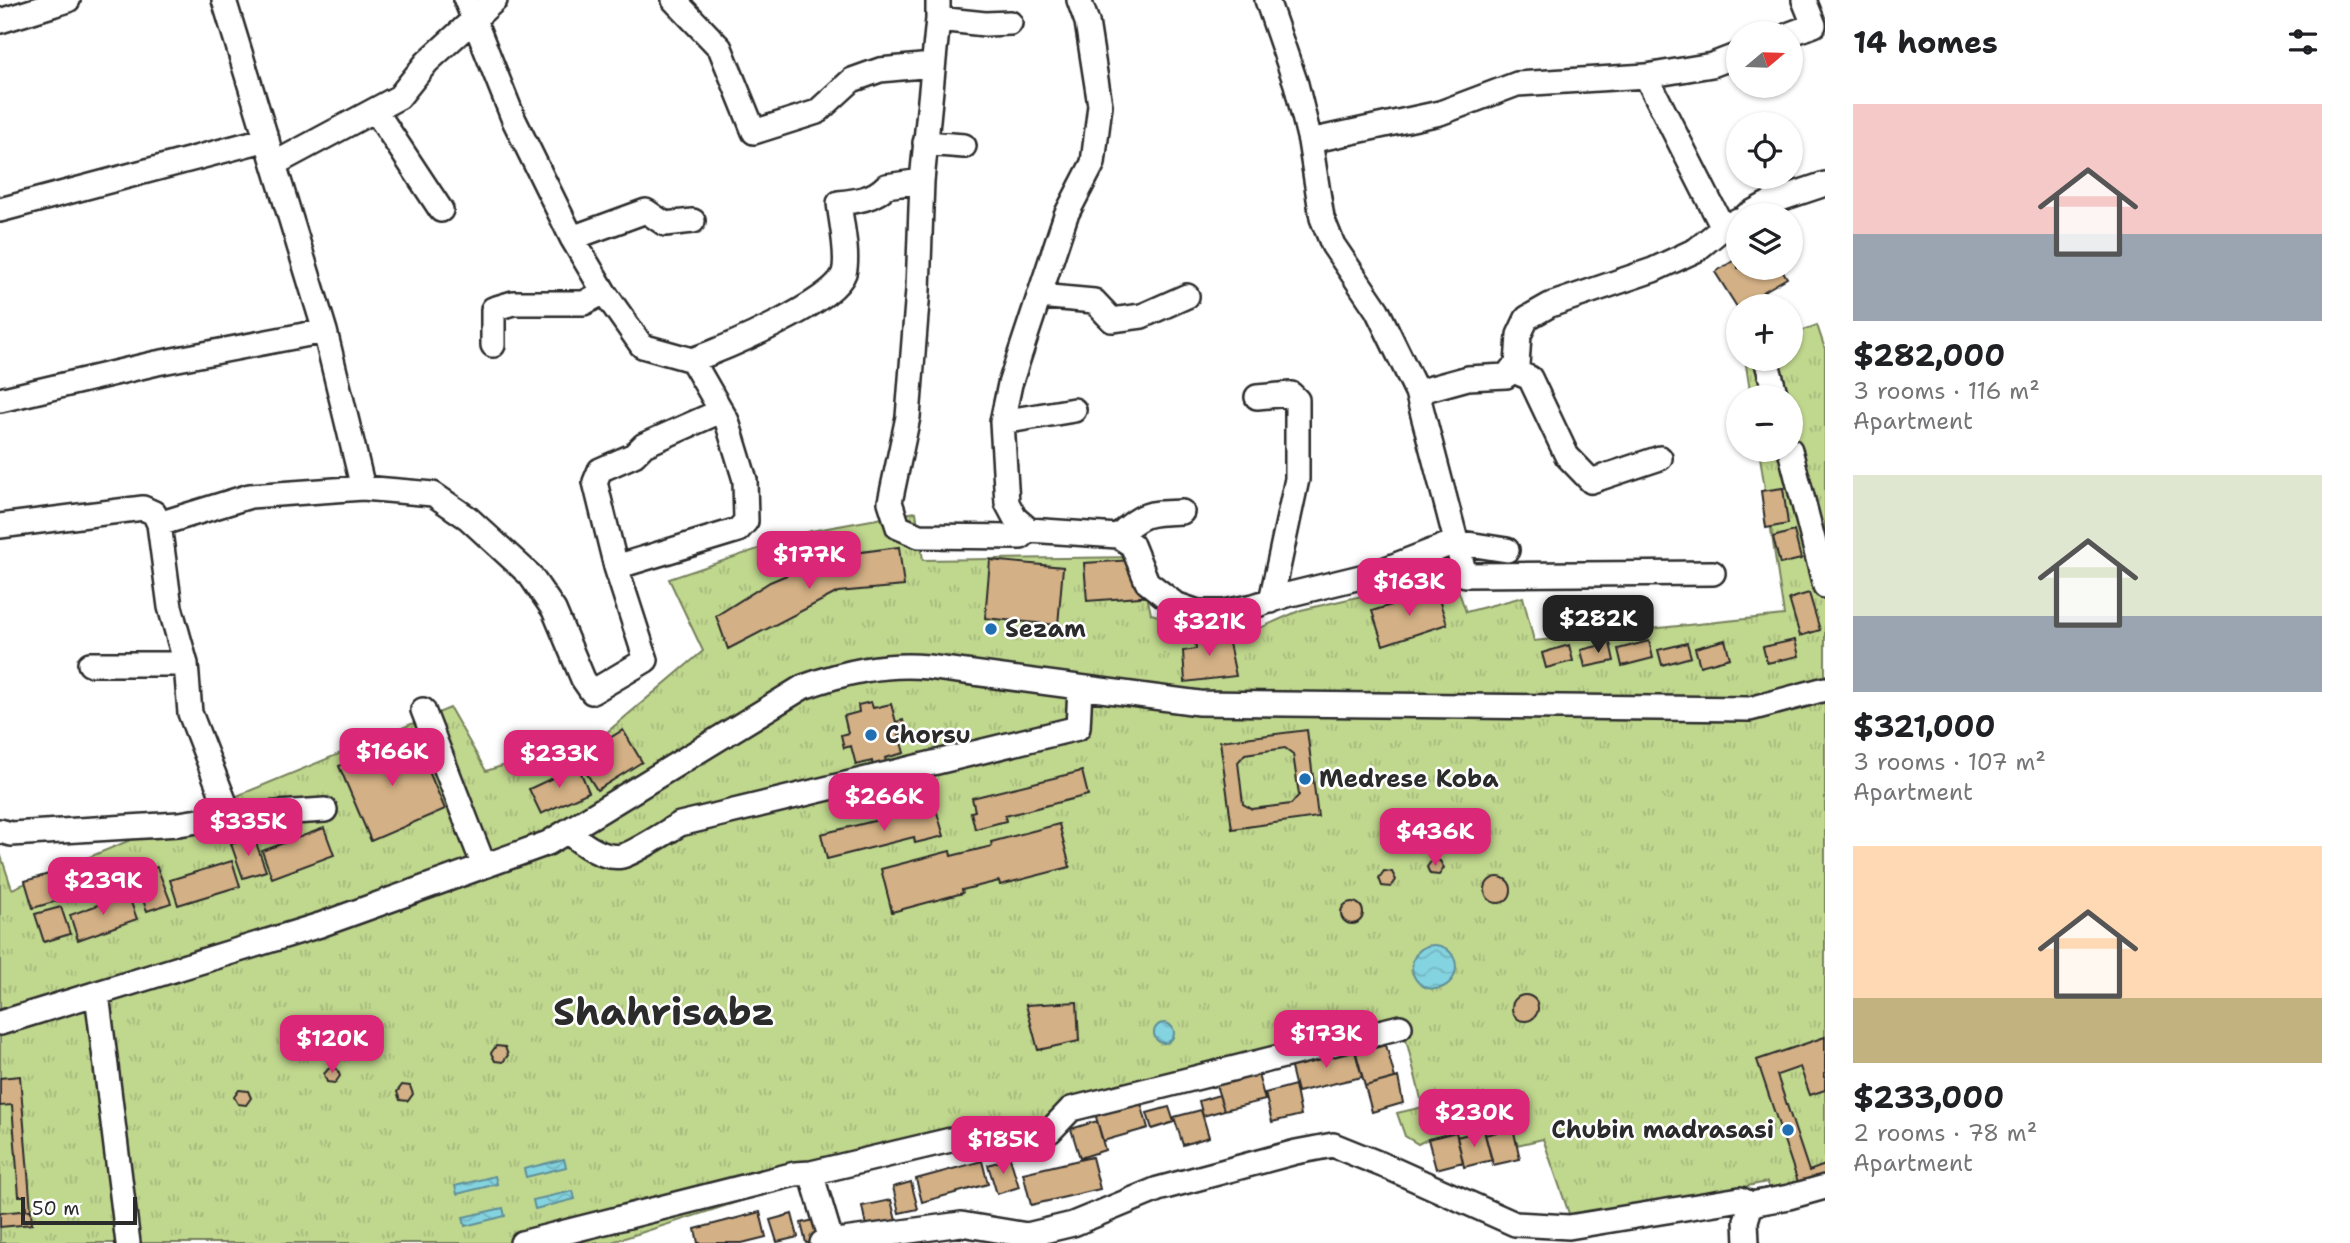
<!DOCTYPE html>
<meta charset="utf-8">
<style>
:root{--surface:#fff;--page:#f6f6f6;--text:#202124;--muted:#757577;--accent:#db2777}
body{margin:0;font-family:"Shantell Sans",sans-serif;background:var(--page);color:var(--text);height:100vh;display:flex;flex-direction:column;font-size:26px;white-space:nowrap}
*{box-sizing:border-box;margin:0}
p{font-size:23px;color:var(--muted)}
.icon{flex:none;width:38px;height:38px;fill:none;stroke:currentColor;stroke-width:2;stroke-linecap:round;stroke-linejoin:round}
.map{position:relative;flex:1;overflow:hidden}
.panel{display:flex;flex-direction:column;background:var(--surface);width:525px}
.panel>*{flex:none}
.needle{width:46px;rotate:71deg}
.fabs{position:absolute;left:1726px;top:21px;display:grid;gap:14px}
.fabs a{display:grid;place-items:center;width:77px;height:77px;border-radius:50%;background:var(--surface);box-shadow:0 2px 5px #0004;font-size:35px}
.scale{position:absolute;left:21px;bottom:18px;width:116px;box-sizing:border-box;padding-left:7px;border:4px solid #2b2b2b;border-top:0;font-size:19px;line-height:24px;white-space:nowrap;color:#2b2b2b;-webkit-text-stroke:5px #fff;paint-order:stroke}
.price{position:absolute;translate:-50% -60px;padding:0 16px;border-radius:14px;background:var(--accent);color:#fff;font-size:23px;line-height:46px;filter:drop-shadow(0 2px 4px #0008)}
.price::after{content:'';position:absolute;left:50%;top:42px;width:21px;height:16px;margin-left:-10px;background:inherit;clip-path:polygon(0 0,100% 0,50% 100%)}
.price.selected{background:#222;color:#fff}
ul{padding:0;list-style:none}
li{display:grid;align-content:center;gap:14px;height:371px;padding:0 28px}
li span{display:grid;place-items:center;height:217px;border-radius:0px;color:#555}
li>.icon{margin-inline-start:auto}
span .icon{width:126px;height:126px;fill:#fffc;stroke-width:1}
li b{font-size:30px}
h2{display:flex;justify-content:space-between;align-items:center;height:84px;padding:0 28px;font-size:30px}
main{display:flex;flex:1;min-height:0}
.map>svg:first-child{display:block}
.grass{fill:url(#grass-tufts);stroke:#76815c;stroke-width:2}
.water{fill:url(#water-waves);stroke:#609098;stroke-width:2}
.building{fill:#d3b085;stroke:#2b2b2b;stroke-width:2;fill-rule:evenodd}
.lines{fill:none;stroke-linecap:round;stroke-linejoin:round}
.minor-casing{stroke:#2b2b2b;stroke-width:28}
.minor{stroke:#fff;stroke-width:23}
.poi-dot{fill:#1f6fb2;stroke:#fff;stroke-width:2.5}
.labels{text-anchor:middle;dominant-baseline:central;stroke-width:5;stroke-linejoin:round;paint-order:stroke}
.poi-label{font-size:24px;font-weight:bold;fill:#2b2b2b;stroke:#fff;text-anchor:start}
.town-label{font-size:38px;font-weight:bold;fill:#2b2b2b;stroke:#fff}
</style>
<main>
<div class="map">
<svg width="1825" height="1243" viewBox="0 0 1825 1243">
<defs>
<pattern id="grass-tufts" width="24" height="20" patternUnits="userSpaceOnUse" patternTransform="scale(1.75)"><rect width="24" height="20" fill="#c0d78e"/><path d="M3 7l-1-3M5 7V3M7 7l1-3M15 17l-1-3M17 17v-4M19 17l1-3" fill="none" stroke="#a5b97b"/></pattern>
<pattern id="water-waves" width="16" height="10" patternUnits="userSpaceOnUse" patternTransform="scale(1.75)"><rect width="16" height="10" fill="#84d3e0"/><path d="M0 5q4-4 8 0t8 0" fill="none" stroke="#72b5c0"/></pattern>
</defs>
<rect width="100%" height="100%" fill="#fff"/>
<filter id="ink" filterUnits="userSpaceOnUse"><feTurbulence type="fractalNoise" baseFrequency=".0143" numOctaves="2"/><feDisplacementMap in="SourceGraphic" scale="14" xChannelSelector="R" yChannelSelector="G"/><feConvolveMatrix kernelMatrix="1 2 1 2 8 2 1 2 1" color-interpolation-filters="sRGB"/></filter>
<g filter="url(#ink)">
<path class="grass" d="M1817 325 1825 349V1178L1771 1194 1767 1182 1572 1222 1543 1139 1517 1145 1513 1129 1485 1135 1484 1130 1457 1137 1428 1139 1418 1144 1405 1136 1397 1113 1423 1107 1402 1023 1043 1129 822 1175 609 1243H0V853L12 889 450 708 486 771 606 733 703 651 669 579 811 531 916 512 923 560 1139 557 1151 614 1202 628 1235 626 1251 632 1301 610 1453 575 1466 612 1523 597 1534 641 1784 615 1759 450H1790V397H1751L1745 359H1790V335Z"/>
<path class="water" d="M1412 967a22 22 0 1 1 44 0a22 22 0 1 1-44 0Z
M1154 1033a10 10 0 1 1 20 0a10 10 0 1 1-20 0Z
M564 1159 566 1167 526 1177 524 1169Z
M495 1176 497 1184 457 1194 455 1186Z
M573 1191 575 1199 535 1209 533 1200Z
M503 1208 505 1216 465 1226 463 1217Z"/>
<path class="building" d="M1738 258V268H1781L1787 278 1737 307 1715 272Z
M1783 488 1788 524 1766 528 1761 491Z
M1794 531 1801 559 1780 564 1773 537Z
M899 547 904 586 838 592 728 649 716 616 770 582 832 556Z
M1150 559 1153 596 1087 601 1084 563Z
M990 560 1063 567 1058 625 985 618Z
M1436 591 1447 624 1383 645 1372 611Z
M1809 593 1820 630 1800 636 1789 599Z
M1194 633 1227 634 1236 676 1185 682 1183 651 1196 649Z
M1725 640 1730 658 1700 666 1695 648Z
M1795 640 1799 656 1767 663 1763 647Z
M1649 641 1653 658 1622 666 1618 649Z
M1610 643 1614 661 1585 667 1581 650Z
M1687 643 1691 657 1662 665 1658 650Z
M1569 645 1573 661 1546 668 1542 653Z
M871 702 873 708 891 704 896 722 903 720 906 734 899 735 904 753 885 758 887 764 873 768 872 761 856 765 851 746 844 748 841 735 848 733 844 716 859 712 858 705Z
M623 730 642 762 597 790 577 758Z
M1307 730 1318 817 1232 829 1220 741ZM1285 748 1293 754 1299 795 1291 804 1252 809 1243 804 1238 762 1245 754Z
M413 734 445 809 371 841 339 766Z
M578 766 589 792 541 814 529 789Z
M1082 771 1088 795 1005 816 1006 821 975 829 971 812 975 811 972 798Z
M935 806 944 836 915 843 914 837 827 859 821 834Z
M1059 824 1070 867 1000 885 999 881 962 890 963 893 892 912 881 869 950 851 951 856 992 846 991 842Z
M324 828 334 855 272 878 262 851Z
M254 837 266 871 243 878 231 844Z
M1432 860 1440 861 1444 868 1439 875 1430 874 1427 867Z
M232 861 240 886 178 905 170 880Z
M157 867 171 903 147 911 134 876Z
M1384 871 1392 872 1396 880 1391 887 1382 886 1379 878Z
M49 874 57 901 33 908 25 881Z
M1485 890a13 13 0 1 1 26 0a13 13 0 1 1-26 0Z
M128 894 137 919 78 940 70 915Z
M1341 913a11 11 0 1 1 22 0a11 11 0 1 1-22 0Z
M61 907 70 934 44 942 35 914Z
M1512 1008a13 13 0 1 1 26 0a13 13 0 1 1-26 0Z
M1077 1002 1079 1041 1038 1050 1026 1005Z
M1825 1037V1090L1810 1095 1800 1067 1777 1075 1809 1171 1825 1165V1183L1801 1191 1757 1060Z
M1386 1045 1395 1078 1365 1086 1356 1053Z
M496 1046 505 1047 508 1055 503 1062 495 1061 491 1053Z
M1354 1048 1362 1077 1297 1092 1290 1064Z
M329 1068 337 1069 340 1076 335 1083 327 1082 324 1074Z
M1257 1071 1265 1100 1224 1110 1215 1082Z
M20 1076 31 1210H26L25 1196H19L12 1105 0 1106V1078Z
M1398 1077 1403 1103 1372 1112 1365 1086Z
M402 1085 410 1086 413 1094 408 1101 400 1100 397 1092Z
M1295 1085 1301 1115 1272 1122 1265 1093Z
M239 1090 248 1091 251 1098 246 1105 238 1104 234 1097Z
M1219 1095 1224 1110 1203 1116 1199 1101Z
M1140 1100 1148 1128 1103 1141 1094 1110Z
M1169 1107 1174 1122 1152 1129 1147 1113Z
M1201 1110 1209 1137 1183 1145 1174 1117Z
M1097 1121 1105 1150 1080 1158 1071 1129Z
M1513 1128 1520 1159 1493 1165 1485 1135Z
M1484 1130 1492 1160 1464 1167 1457 1137Z
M1456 1132 1463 1162 1436 1169 1428 1139Z
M1092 1157 1100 1189 1031 1205 1023 1173Z
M1010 1158 1019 1187 997 1194 988 1165Z
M982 1161 988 1184 922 1202 916 1179Z
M911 1182 918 1209 899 1213 893 1187Z
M891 1200 897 1225 867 1231 862 1206Z
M31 1210 32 1224 0 1227V1213Z
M760 1212 766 1237 742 1243H698L695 1229Z
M792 1214 798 1237 777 1242 770 1220Z
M831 1216 814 1243H806L801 1223Z"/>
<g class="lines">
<defs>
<path id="minor" d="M224 0 325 331 363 488
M674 0 720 48 754 132 817 112 852 80 880 70 932 65
M938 0V19L922 181 918 290 908 417 890 502 898 527 919 536 1021 537 1029 530 1015 518 1007 503 1002 422 1010 384 1066 215 1093 163 1100 105 1087 22 1079 0
M1267 0 1296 84 1310 141 1322 218 1333 245 1377 310 1417 392 1465 575 1713 573
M938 19 985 24 1010 23
M0 21 68 0
M1790 34 1814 25 1804 0
M1646 76 1723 228
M375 110 441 210
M1310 141 1440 113 1517 84 1646 76 1712 65 1738 55
M925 143 964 146
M274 164 399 97 427 62 495 0
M0 210 267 139
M1747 215 1771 202 1825 184
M572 238 646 211 665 224 693 221
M1039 296 1094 301 1112 320 1142 316 1187 296
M493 345V309L513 303H584L604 292
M1766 359 1776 397
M692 360C723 349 834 303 844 273 849 256 841 221 839 203 856 201 874 199 886 186L922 181
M1511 370 1530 378 1567 456 1591 481 1660 458
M1417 392 1468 378 1506 376 1517 365 1519 335 1527 318 1550 305 1653 270 1696 250 1723 228 1738 220
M1257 397 1291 394 1297 400V479L1271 601
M0 400 157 363 325 331
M1002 422 1074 410
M1790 450 1825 586
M159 524 250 496 363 488 433 494 468 518 530 575 554 610 583 679 592 692 646 660 616 567 738 530 746 521 745 480 727 421 692 360 642 346 604 292 572 238 514 120 466 0
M0 526 143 508 154 513 159 524 170 607 186 664 190 713 230 816 179 824 11 834 0 831
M1029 530 1118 536 1132 545 1147 582 1175 604 1198 612H1224L1254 606 1287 595 1373 574 1455 542 1507 550
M1118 536C1142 512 1150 513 1182 512
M616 567 595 482 600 470 634 455 644 445 721 411
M90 664H186
M423 710 484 866
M230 816 325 810
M568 832C581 843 603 860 622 856 635 853 666 832 680 824L1078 728 1080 688
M97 994 128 1243
M0 1023 320 925 548 843 803 687C845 672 884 663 928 667L1199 703 1750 709 1825 689
M811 1173 976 1134 1012 1142 1029 1140 1050 1131 1071 1109 1400 1027
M522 1243 795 1174 811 1173 832 1243
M822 1243 961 1224 1027 1235 1073 1224 1158 1189 1296 1152 1333 1145 1390 1168 1515 1224 1569 1227 1740 1199 1751 1204 1789 1197 1825 1187
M1747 1243 1746 1221 1751 1204"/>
</defs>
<use href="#minor" class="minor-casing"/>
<use href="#minor" class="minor"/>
</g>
</g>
<g class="poi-dot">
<circle cx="991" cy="629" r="7"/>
<circle cx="871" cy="735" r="7"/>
<circle cx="1305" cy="779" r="7"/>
<circle cx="1788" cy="1130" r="7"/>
</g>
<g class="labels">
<g class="poi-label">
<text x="1005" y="629">Sezam</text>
<text x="885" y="735">Chorsu</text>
<text x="1319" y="779">Medrese Koba</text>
<text x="1774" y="1130" text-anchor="end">Chubin madrasasi</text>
</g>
<g class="town-label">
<text x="664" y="1011">Shahrisabz</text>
</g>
</g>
</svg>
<div class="fabs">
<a><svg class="needle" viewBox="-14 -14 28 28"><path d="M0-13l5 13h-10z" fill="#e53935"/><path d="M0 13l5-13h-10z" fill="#757577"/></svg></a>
<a><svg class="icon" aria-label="locate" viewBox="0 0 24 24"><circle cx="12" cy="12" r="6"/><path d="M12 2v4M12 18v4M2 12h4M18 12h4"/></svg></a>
<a><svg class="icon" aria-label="layers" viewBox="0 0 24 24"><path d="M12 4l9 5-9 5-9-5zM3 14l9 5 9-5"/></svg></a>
<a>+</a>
<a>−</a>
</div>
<div class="scale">50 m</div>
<b class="price" style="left:809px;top:591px">$177K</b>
<b class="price" style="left:1409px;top:618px">$163K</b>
<b class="price selected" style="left:1598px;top:655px">$282K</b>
<b class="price" style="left:1209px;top:658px">$321K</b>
<b class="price" style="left:392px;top:788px">$166K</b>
<b class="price" style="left:559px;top:790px">$233K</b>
<b class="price" style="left:884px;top:833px">$266K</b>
<b class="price" style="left:248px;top:858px">$335K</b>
<b class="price" style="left:1435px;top:868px">$436K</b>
<b class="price" style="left:103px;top:917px">$239K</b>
<b class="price" style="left:1326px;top:1070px">$173K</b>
<b class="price" style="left:332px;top:1075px">$120K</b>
<b class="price" style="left:1474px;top:1149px">$230K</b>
<b class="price" style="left:1003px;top:1176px">$185K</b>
</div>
<section class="panel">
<h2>14 homes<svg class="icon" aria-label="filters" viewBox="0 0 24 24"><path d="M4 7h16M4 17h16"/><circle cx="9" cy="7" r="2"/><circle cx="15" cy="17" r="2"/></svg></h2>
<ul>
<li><span style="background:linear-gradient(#f6c9c9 60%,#9aa5b1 0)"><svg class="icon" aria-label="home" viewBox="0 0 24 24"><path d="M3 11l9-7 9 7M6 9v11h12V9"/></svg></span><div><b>$282,000</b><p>3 rooms · 116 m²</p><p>Apartment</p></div></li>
<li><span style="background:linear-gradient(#dfe7d0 65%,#9aa5b1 0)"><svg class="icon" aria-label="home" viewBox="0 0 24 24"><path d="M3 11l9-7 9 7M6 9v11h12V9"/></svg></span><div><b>$321,000</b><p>3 rooms · 107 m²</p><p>Apartment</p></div></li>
<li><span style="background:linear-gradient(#ffd9b3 70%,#c2b280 0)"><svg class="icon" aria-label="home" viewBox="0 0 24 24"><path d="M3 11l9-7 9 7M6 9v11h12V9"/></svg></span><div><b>$233,000</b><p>2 rooms · 78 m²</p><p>Apartment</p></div></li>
</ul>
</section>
</main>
